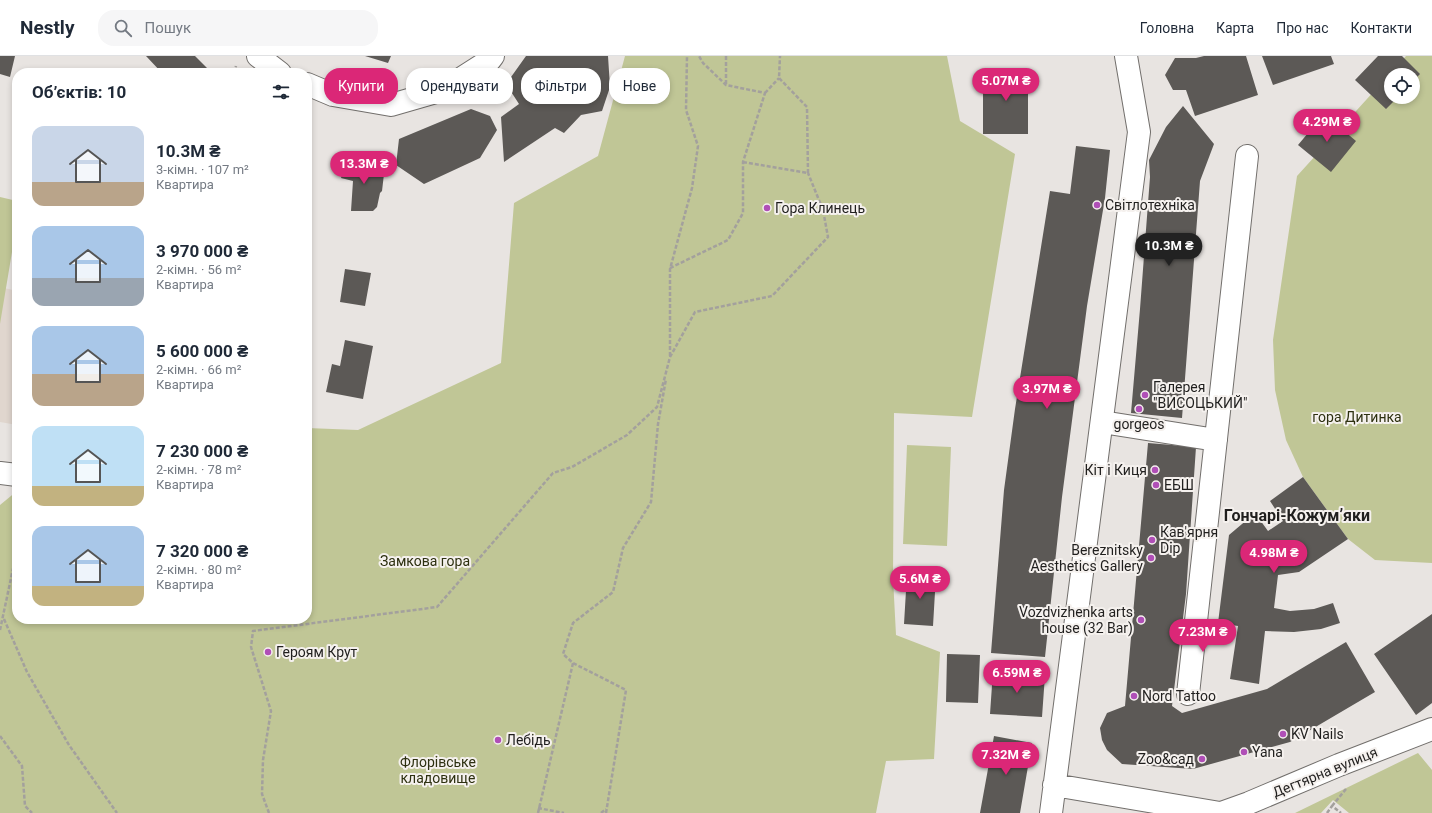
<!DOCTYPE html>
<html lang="uk">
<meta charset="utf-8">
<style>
:root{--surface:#fff;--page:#f6f6f7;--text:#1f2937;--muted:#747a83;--line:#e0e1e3;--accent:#db2777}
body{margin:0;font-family:Roboto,sans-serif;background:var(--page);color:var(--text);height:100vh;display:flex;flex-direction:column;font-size:15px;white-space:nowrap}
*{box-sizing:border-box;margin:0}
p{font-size:13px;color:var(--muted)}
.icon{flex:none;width:22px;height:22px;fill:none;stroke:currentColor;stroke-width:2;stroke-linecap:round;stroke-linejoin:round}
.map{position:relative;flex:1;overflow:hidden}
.side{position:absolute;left:12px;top:12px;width:300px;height:556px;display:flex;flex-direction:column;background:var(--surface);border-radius:16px;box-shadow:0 2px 6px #0003}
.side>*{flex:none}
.guide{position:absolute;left:324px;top:12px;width:380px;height:36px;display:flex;gap:8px}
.controls{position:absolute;left:1384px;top:12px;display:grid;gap:8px}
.controls a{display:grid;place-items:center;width:36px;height:36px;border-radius:50%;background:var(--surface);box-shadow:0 2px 6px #0003;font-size:20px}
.price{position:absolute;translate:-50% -34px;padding:0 9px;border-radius:14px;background:var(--accent);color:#fff;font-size:13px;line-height:26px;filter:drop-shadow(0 1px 2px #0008)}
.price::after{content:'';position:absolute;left:50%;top:24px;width:12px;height:9px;margin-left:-6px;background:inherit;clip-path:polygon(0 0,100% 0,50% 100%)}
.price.current{background:#222;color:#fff}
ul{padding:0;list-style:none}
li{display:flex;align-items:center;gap:12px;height:100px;padding:0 20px}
li span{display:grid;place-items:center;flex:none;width:112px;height:80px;border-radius:12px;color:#555}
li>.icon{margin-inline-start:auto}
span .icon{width:48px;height:48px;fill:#fffc;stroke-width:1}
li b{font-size:17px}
h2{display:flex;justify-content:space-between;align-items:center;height:48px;padding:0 20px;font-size:17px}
.chip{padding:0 14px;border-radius:16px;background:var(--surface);box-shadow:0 2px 6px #0003;font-size:14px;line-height:36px}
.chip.current{background:var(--accent);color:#fff}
header{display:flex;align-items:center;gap:24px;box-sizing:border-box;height:56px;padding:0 20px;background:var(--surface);border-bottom:1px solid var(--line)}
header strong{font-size:19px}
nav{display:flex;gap:22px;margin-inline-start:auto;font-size:14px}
.search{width:280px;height:36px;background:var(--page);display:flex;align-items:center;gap:10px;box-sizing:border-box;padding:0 14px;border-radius:16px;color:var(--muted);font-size:15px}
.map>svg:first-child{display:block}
.built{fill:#e0d6ce}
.green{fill:#c0c696;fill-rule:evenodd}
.building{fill:#5c5956}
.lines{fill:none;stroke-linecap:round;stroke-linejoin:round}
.minor-casing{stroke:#726f6c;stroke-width:24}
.path{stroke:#a3a09d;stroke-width:2.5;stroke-dasharray:4 2;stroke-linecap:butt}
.minor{stroke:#fff;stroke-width:22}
.poi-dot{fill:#b04fb7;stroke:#f5f1ee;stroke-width:1.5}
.labels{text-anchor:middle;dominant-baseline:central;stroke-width:4;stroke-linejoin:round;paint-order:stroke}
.poi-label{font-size:14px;fill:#201f1e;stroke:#f5f1ee;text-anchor:start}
.park-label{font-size:14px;fill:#2d3010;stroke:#f5f1ee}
.street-label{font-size:14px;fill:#201f1e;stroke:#f5f1ee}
.quarter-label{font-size:16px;font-weight:bold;fill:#201f1e;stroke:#f5f1ee}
</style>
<header>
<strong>Nestly</strong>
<div class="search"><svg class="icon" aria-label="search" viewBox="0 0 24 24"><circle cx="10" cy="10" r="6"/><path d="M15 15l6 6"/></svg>Пошук</div>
<nav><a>Головна</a><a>Карта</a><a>Про нас</a><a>Контакти</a></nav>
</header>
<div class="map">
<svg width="1432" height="757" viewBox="0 0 1432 757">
<rect width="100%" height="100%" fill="#e8e4e1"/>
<path class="built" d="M0 231 17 235V369L0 366Z"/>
<path class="green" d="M625 0H947L960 65 1015 98 972 361 894 357 893 522 896 579 940 596 934 703 886 705 876 757H0V449L17 435V563H307V372L358 374 501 307 514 147 598 100Z
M1406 0H1432V507L1375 504 1348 483 1303 421 1286 384 1275 334 1273 284 1297 120ZM1391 19H1413V41H1391Z
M0 141 17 145V166L0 268Z
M907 389 951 391 947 490 903 488Z
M1418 697 1432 714V757H1349L1333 744 1321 757H1295Z"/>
<path class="building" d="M0 0H15L10 21 0 18Z
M146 0H195L212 17H162Z
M365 0H391L388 7Z
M526 0H608L610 31 602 55 581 59 564 77 555 72 504 106 501 61 519 48 506 28Z
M1204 0H1246L1258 39 1195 60 1186 34H1173L1165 19 1175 2H1196Z
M1262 0H1331L1334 8 1273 29Z
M1378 0H1402L1420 18 1413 25V19H1391V41H1398L1386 53 1355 24Z
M983 15H1028V78H983Z
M1183 50 1214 88 1200 125 1182 362 1131 357 1140 253 1150 121 1149 104 1166 71Z
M471 53 490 60 497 74 480 102 424 128 396 109 399 83Z
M1324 58 1356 85 1331 116 1298 89Z
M1076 90 1110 94 1105 142 1087 250 1062 441 1045 601 991 597 1004 434 1015 353 1050 135 1070 138Z
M348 101 380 114 384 118 382 135 380 137 377 151 373 155H351L353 125 341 122Z
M345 213 371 217 365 250 340 246Z
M345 284 373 290 363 343 326 336 332 308 340 310Z
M1148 387 1196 391 1186 538 1172 650 1182 657 1267 633 1346 586 1375 636 1290 686 1193 713 1122 708 1107 694 1102 684 1100 672 1107 657 1125 650Z
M1303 421 1348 483 1299 516 1278 519 1274 552 1290 555 1314 553 1333 547 1340 567 1321 573 1294 576 1265 575 1259 628 1230 623 1238 570 1218 567 1229 479 1255 457 1268 475 1283 465 1270 445Z
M907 518 936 519 933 570 904 568Z
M1432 558V647L1416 659 1374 598Z
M947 598 980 599 978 647 946 646Z
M993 615 1045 619 1042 661 990 658Z
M994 680 1032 687 1020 757H980Z"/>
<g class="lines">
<defs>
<path id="minor" d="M258 0 280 17
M307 28 333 39 391 49 443 34 490 4 493 0
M1102 366 1216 384
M0 417 17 419
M1188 638 1247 100
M1054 729 1220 757
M1051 757 1139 76 1126 0
M1221 757 1249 747 1339 709 1432 673"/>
</defs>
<use href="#minor" class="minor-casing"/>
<path class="path" d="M726 0V29
M234 17 236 10
M765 37 779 22
M743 106 808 117 807 51 779 22 780 0
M670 212 728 184 743 157V106L765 37 726 29 703 7 699 0
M670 300V213L692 132 698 90 686 54 687 0
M4 563 27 616 69 689 117 757
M0 574 17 494
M0 680 22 710 25 750 32 757
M1332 750 1346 733
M538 752 564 757
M269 757 262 738 263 704 271 655 251 591 253 575 437 551 553 417 572 411 627 379 657 351 670 301 695 256 772 240 828 181 823 154 808 117
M538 757 573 607
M601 757 606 753
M606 757 626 634 573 607 563 598 573 567 613 536 623 492 651 446 658 368 666 323
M1327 757 1332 750 1341 757"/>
<use href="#minor" class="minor"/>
</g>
<g class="poi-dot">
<circle cx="1097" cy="149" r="4"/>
<circle cx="767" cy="152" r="4"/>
<circle cx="1145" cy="339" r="4"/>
<circle cx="1139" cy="353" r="4"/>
<circle cx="1155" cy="414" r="4"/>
<circle cx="1156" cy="429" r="4"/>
<circle cx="1152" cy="484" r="4"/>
<circle cx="1151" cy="502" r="4"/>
<circle cx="1141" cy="564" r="4"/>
<circle cx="268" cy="596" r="4"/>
<circle cx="1134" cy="640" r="4"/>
<circle cx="1283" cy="678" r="4"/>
<circle cx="498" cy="684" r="4"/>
<circle cx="1244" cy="696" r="4"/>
<circle cx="1202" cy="703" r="4"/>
</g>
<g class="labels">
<g class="poi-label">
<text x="1105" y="149">Світлотехніка</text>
<text x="775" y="152">Гора Клинець</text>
<text x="1153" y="331">Галерея<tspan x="1153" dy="16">"ВИСОЦЬКИЙ"</tspan></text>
<text x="1139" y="368" text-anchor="middle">gorgeos</text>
<text x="1147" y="414" text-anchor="end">Кіт і Киця</text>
<text x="1164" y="429">ЕБШ</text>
<text x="1160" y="476">Кав'ярня<tspan x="1160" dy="16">Dip</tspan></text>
<text x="1143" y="494" text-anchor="end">Bereznitsky<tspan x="1143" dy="16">Aesthetics Gallery</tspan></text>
<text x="1133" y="556" text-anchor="end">Vozdvizhenka arts<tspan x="1133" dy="16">house (32 Bar)</tspan></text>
<text x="276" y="596">Героям Крут</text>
<text x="1142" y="640">Nord Tattoo</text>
<text x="1291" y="678">KV Nails</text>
<text x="506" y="684">Лебідь</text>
<text x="1252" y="696">Yana</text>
<text x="1194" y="703" text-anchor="end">Zoo&amp;сад</text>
</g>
<g class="park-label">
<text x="1357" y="361">гора Дитинка</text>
<text x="425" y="505">Замкова гора</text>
<text x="438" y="706">Флорівське<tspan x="438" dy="16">кладовище</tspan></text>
</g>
<g class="street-label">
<text transform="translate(1325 716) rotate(-22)">Дегтярна вулиця</text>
</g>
<g class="quarter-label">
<text x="1297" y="459">Гончарі-Кожумʼяки</text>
</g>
</g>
</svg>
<div class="controls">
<a><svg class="icon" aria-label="locate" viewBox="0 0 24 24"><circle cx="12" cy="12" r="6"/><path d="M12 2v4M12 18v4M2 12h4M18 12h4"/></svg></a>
</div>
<b class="price" style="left:1006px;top:46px">5.07M ₴</b>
<b class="price" style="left:1327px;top:87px">4.29M ₴</b>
<b class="price" style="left:364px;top:129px">13.3M ₴</b>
<b class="price current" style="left:1169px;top:211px">10.3M ₴</b>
<b class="price" style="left:1047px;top:354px">3.97M ₴</b>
<b class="price" style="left:1274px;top:518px">4.98M ₴</b>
<b class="price" style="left:920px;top:544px">5.6M ₴</b>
<b class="price" style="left:1203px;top:597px">7.23M ₴</b>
<b class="price" style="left:1017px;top:638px">6.59M ₴</b>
<b class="price" style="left:1006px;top:720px">7.32M ₴</b>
<div class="guide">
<a class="chip current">Купити</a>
<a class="chip">Орендувати</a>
<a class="chip">Фільтри</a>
<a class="chip">Нове</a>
</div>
<section class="side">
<h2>Об’єктів: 10<svg class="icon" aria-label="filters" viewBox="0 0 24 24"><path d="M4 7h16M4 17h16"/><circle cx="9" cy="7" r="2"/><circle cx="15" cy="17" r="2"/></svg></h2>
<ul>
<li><span style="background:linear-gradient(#c9d6e8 70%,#b9a48a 0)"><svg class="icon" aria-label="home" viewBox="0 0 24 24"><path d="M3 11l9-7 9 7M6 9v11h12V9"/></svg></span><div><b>10.3M ₴</b><p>3-кімн. · 107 m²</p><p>Квартира</p></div></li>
<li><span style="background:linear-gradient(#a9c7e8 65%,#9aa5b1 0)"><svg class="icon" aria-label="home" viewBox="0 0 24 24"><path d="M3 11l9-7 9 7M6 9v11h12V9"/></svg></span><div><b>3 970 000 ₴</b><p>2-кімн. · 56 m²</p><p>Квартира</p></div></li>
<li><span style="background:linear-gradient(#a9c7e8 60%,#b9a48a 0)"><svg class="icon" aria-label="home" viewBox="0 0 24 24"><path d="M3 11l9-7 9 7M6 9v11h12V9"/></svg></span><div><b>5 600 000 ₴</b><p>2-кімн. · 66 m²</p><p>Квартира</p></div></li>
<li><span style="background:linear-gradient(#bfe0f5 75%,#c2b280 0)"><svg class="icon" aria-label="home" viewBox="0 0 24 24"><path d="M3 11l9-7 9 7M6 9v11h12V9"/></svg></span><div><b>7 230 000 ₴</b><p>2-кімн. · 78 m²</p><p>Квартира</p></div></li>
<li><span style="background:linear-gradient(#a9c7e8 75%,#c2b280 0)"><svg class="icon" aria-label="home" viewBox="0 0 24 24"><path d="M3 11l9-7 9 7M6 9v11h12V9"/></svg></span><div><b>7 320 000 ₴</b><p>2-кімн. · 80 m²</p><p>Квартира</p></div></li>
</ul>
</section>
</div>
